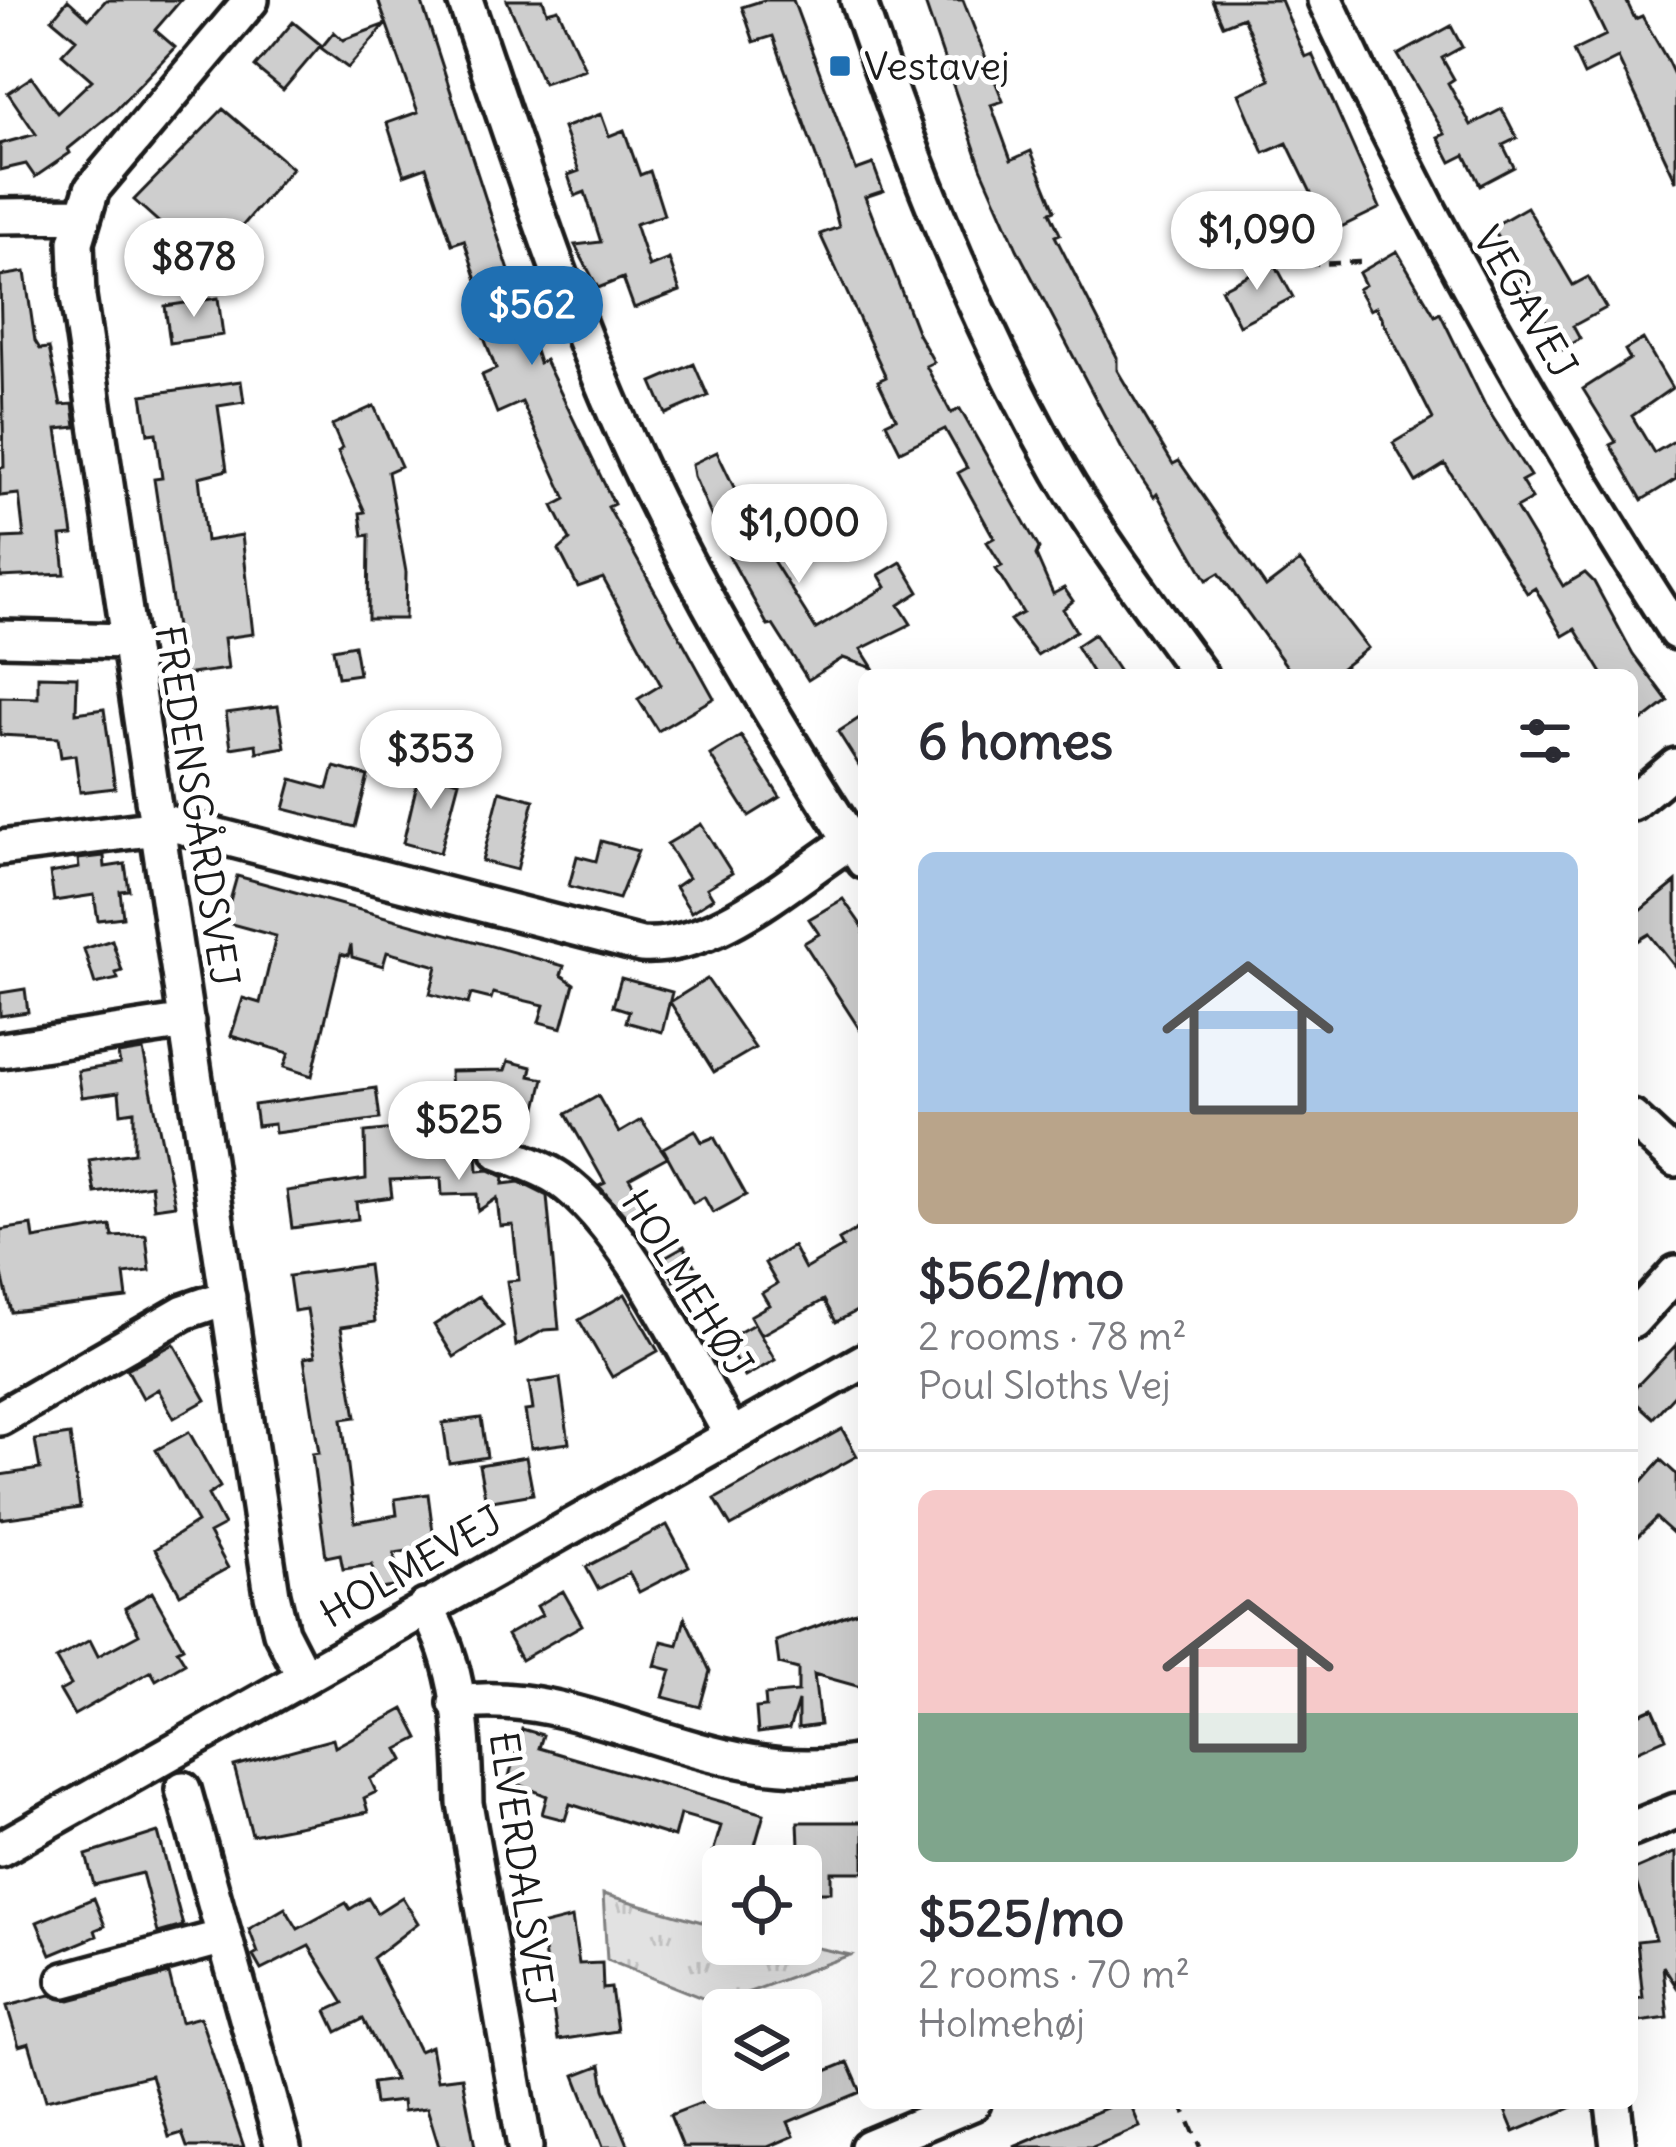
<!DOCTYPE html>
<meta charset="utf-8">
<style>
:root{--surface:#fff;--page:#f2f2f3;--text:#2b2b33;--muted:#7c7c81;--line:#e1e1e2;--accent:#1f6fb2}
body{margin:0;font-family:Delius,sans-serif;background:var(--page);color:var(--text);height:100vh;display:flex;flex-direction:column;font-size:45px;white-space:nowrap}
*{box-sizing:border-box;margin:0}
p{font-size:39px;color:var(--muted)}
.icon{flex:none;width:66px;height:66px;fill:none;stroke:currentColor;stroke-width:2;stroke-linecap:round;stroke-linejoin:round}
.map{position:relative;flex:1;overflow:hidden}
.sheet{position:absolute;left:858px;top:669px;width:780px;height:1440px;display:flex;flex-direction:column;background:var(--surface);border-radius:18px;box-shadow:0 12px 48px #0002}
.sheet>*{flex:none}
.tools{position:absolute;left:702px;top:1845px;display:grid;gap:24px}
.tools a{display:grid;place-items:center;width:120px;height:120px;border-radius:18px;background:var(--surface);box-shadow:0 12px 48px #0002;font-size:60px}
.price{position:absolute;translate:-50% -102px;padding:0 27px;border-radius:42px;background:#fff;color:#222;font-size:39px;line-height:78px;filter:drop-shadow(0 3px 6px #0008)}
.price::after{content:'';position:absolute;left:50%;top:72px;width:36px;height:27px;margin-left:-18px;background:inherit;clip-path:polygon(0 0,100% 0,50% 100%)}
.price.selected{background:var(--accent);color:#fff}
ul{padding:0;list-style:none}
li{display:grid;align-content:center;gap:24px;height:636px;padding:0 60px}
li+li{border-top:3px solid var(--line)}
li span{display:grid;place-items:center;height:372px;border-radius:18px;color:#555}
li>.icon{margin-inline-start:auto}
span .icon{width:216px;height:216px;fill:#fffc;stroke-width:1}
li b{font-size:51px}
h2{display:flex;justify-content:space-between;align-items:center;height:144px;padding:0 60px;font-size:51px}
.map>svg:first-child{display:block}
.grass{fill:url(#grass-tufts);stroke:#7f7f7f;stroke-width:3}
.building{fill:#cecece;stroke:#1c1c1c;stroke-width:3}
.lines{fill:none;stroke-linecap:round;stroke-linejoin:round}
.minor-casing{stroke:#1c1c1c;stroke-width:42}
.path{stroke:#1c1c1c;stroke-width:4.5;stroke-dasharray:12 9;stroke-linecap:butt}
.minor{stroke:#fff;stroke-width:33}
.poi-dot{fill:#1f6fb2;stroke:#fff;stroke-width:4.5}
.labels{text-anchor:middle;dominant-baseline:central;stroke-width:10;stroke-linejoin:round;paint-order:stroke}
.poi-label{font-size:39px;fill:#1c1c1c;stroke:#fff;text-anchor:start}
.street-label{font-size:39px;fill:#1c1c1c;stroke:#fff}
</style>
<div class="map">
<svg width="1676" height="2147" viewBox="0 0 1676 2147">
<defs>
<pattern id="grass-tufts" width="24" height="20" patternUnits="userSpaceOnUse" patternTransform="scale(3)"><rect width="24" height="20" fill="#e2e2e2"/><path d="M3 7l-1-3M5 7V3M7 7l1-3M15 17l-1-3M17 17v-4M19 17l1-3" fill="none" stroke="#c1c1c1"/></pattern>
</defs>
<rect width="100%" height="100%" fill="#fff"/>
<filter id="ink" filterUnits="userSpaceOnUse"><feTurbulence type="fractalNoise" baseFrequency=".00833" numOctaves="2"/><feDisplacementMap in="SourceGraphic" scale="24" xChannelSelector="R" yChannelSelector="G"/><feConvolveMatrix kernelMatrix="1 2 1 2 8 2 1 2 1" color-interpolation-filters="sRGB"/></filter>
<g filter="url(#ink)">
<path class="grass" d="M603 1894 723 1928V1944H799L850 1955 717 2004 607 1960Z"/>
<path class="building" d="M68 0 89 19 106 0H181L155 30 175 47 115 111 68 149 70 153 35 177 26 164 0 170V144L36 134 8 93 32 77 57 113 92 80 62 54 76 39 52 19Z
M378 0H421L539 363 545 360 614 504 608 507 714 698 658 731 638 699 661 685 603 578 578 587 559 550 570 540 553 506 566 499 522 402 497 413 482 375 496 369 474 312 486 308 464 240 452 244 426 167 404 175 387 123 418 112Z
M507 0H543L547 12 558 9 585 69 543 83Z
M764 0H793L856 170 873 164 883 191 865 197 918 334 934 362 926 366 951 413 960 409 1039 548 1036 555 1053 594 1064 588 1073 601 1063 609 1076 631 1037 655 1010 620 1023 613 996 569 1002 566 987 542 994 538 958 473 967 468 945 429 900 451 886 423 896 418 878 381 886 377 820 234 839 227 833 204 773 36 754 42 742 7Z
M924 0H963L1003 101 991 105 1011 160 1031 151 1055 210 1050 212 1060 234 1055 236 1117 357V370L1173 464 1179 461 1266 587 1300 561 1368 648 1333 675H1293L1219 573 1207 580 1157 494 1154 497 1122 449 1017 249 981 167Z
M1212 0H1281L1305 57 1312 54 1380 208 1316 239 1304 216 1319 209 1287 143 1264 153 1239 94 1270 80 1243 17 1223 25Z
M1589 0H1626L1635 19 1642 16 1666 58 1676 79V181L1618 58 1584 75 1573 51 1606 35Z
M293 22 321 45 283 90 255 67Z
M386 24 348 68 321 48 334 32 343 40Z
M1451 26 1462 47 1442 58 1454 79 1448 83 1471 125 1502 109 1517 138 1503 145 1514 167 1480 185 1465 155 1451 162 1438 137 1445 134 1398 55Z
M223 109 292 168 233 237 221 226 203 247 193 239 181 253 159 233 164 227 134 200Z
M601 114 609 136 624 130 640 175 650 171 664 215 635 224 649 267 669 259 680 291 634 308 623 278 598 288 575 245 601 242 585 192 575 196 568 175 579 171 563 128Z
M1527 207 1573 285 1588 277 1606 308 1573 326 1580 339 1562 350 1492 227Z
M1397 251 1435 316 1440 313 1485 405 1530 476 1521 481 1532 499 1516 508 1563 586 1585 573 1594 582 1633 654 1668 701 1632 729V675H1603L1575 629 1563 636 1535 588 1527 593 1445 464 1416 482 1393 443 1433 419 1376 307 1370 310 1358 289 1365 285 1359 273Z
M1274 262 1293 297 1239 325 1221 289Z
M25 272 35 341 40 349 49 348 61 405 73 404 76 427 57 429 73 535 61 536 65 574 0 577 2 538 24 537 19 494 0 496V468L4 467 0 276Z
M218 298 223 335 170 343 165 306Z
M1643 339 1672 388 1632 416 1654 453 1676 440V479L1642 500 1610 445 1616 442 1583 389 1630 359 1625 350Z
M694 364 708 396 666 414 652 382Z
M241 381 244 402 218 406 227 470 199 477 206 541 242 535 253 634 224 638 228 669 183 675 154 479 162 478 156 433 148 434 142 395Z
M374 406 401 466 388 472 406 572 405 619H368L369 535 363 536 360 513 365 512 338 452 342 448 332 425Z
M717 452 757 535 816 629 886 587 879 575 901 562 919 592 899 605 911 624 861 649 873 668 843 658 808 680 773 625 768 626 727 552 694 476 692 464Z
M1094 634 1121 675H1094L1076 646Z
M354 645 359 674 338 677 333 649Z
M38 676 77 677 76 713 104 709 115 788 80 792 75 755 61 757 58 738 0 735V697L38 698Z
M278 706 285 747 257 752 256 744 231 748 226 713Z
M864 715V773L838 732Z
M741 736 780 797 749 816 710 755Z
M334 767 368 776 355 827 284 809 292 779 328 789Z
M420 771 459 781 440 853 403 843Z
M500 791 534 800 517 870 482 861Z
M701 824 732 873 707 888 713 898 691 912 675 887 688 878 667 844Z
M601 841 638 851 619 899 569 886 577 856 596 861Z
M104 856 105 867 125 864 129 890 120 891 123 917 98 920 94 895 54 901 50 873 79 868 78 859Z
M237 876 564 966 561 975 574 984 562 1028 539 1022 544 1005 493 993 491 999 471 994 468 1004 430 994 437 966 387 952 383 966 352 957 351 945 348 956 341 954 312 1076 284 1067 289 1053 231 1036 243 998 260 1003 276 936 224 922Z
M1676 882V968L1649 934 1632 944V918Z
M843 899 864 929V1036L804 943 819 934 809 919Z
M112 940 122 971 116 973 118 979 95 984 84 949Z
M621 978 672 992 662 1032 626 1022 629 1011 613 1006Z
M707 979 755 1048 714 1072 670 1002Z
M25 989 28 1012 0 1016V993Z
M143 1050 175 1205 154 1208 151 1185 95 1193 89 1160 134 1153V1111L121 1113 119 1092 82 1097 78 1071 120 1064 118 1054Z
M508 1061 532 1067 530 1076 544 1079 535 1116 475 1115 478 1171 489 1170 504 1177 503 1184 519 1182 547 1196 559 1329 544 1330 516 1346 507 1281 519 1280 513 1225 500 1226 497 1198 478 1211 477 1194 442 1195 441 1178 390 1180 392 1197 356 1202 358 1219 292 1228 287 1191 366 1179 365 1132 452 1123 450 1071 505 1070Z
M376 1088 380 1119 275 1133 274 1124 257 1126 254 1105Z
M598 1096 619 1133 641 1120 667 1157 629 1178 647 1208 628 1219 599 1186 605 1183 566 1114Z
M695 1130 702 1142 714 1137 746 1195 713 1213 704 1197 693 1203 663 1148Z
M32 1225 34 1239 111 1226 113 1237 146 1235 150 1271 124 1274 127 1298 11 1312 0 1266V1230Z
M864 1225V1307L836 1322 824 1300 761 1335 750 1316 769 1305 762 1293 777 1284 765 1263 793 1246 805 1269 843 1247 839 1240Z
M684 1246 696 1269 674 1281 661 1259Z
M368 1265 375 1322 341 1327 356 1417 342 1419 355 1522 397 1515 395 1499 428 1494 435 1547 394 1553 399 1586 376 1590 372 1565 343 1569 340 1554 326 1557 312 1454 319 1453 304 1358 315 1356 307 1309 294 1311 289 1276Z
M625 1294 658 1351 612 1377 579 1320Z
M479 1296 503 1326 454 1357 434 1325Z
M754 1324 775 1360 745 1377 724 1341Z
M174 1344 206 1400 174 1418 158 1389 143 1398 127 1369Z
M1676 1345V1393L1653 1418 1632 1399V1391Z
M560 1378 569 1443 531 1448 525 1411 533 1410 529 1383Z
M481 1418 487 1457 449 1463 443 1423Z
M842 1429 857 1456 731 1526 715 1499Z
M189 1432 220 1487 208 1495 224 1525 209 1533 228 1568 180 1594 155 1549 197 1522 156 1450Z
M70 1435 80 1508 0 1519V1475L40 1469 35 1440Z
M526 1457 533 1494 486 1502 479 1465Z
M1661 1460 1676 1474V1536L1656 1518 1632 1542V1493Z
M667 1525 689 1566 639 1592 629 1573 598 1589 586 1567Z
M563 1591 582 1625 521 1660 507 1635 542 1615 537 1606Z
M152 1592 183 1647 177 1650 185 1663 156 1680 151 1671 74 1715 60 1691 71 1685 56 1659 90 1640 98 1656 139 1634 125 1608Z
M864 1609V1688L814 1674 820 1725 798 1728V1701L789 1729 758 1733 756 1708 766 1707 765 1695 798 1692V1669L779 1664 776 1641Z
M685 1618 710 1671 700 1707 663 1697 671 1670 655 1666 662 1641 678 1645Z
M1653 1708 1666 1738 1632 1753V1717Z
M404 1709 419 1738 398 1749 404 1760 370 1779 376 1792 364 1798 368 1812 252 1835 234 1766 333 1739 335 1747Z
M522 1729 543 1735 539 1748 764 1814 749 1866H709L721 1826 680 1814 674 1837 570 1804 565 1820 542 1814 547 1796 508 1780Z
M798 1822H864V1872H831V1892H801Z
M158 1832 183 1926 158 1933 142 1873 94 1885 86 1855Z
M1676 1852V1986L1663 1966 1668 2018 1632 2023V1999L1643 1998 1637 1941 1656 1939 1632 1871Z
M402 1897 418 1923 373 1958 419 2051 431 2046 437 2080 462 2077 475 2147H439L427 2108 403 2111 402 2101 375 2104 372 2083 395 2080 363 2019 337 2032 327 2011 344 2003 309 1946 261 1970 253 1956 258 1953 249 1929 285 1908 298 1929 346 1903 350 1909 368 1898 377 1913Z
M94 1898 105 1926 95 1930 97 1936 51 1955 37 1922Z
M572 1918 579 1964 602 1963 603 1989 611 1988 617 2031 558 2040 540 1926Z
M169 1974 181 2022 200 2017 244 2147H187L182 2133 169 2137 151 2075 46 2100 29 2043 19 2046 7 2006 50 1995 70 2000Z
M801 2011 826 2071 848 2062 861 2092 788 2122 794 2136 768 2147H683L670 2115 740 2088H801Z
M601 2065 605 2089 629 2147H603L575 2075Z
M1118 2103H1130L1140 2127 1093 2147H1014Z
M1502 2103H1582L1514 2132Z"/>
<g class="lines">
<defs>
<path id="minor" d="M251 0 92 189 76 242 78 297 272 1595 281 1632 304 1677
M465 0C513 139 557 279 615 413 683 570 772 718 864 861
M858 0C913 163 975 321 1060 471 1101 542 1152 608 1200 675
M1325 0C1427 220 1544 429 1676 632
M0 216 84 215
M0 638 130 641
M1632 803 1676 766
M156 820 641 945C717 950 790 880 851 841
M0 848 158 828
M2 1050 187 1022
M1632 1118 1676 1159
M499 1152C518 1160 542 1167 559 1179 629 1228 687 1358 731 1434
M1632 1321 1676 1273
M0 1418 184 1312 228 1297
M425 1607C461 1662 464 1739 465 1803L525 2147
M456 1703C589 1683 717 1794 864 1761
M183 1789 283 2147
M1632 1829 1676 1811
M0 1849 864 1361
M65 1980 224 1937
M1613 2103 1618 2147
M868 2147 973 2103"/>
</defs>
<use href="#minor" class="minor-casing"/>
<path class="path" d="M1285 265 1363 262
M1181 2103 1200 2147"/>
<use href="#minor" class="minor"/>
</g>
</g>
<rect class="poi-dot" x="828" y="54" width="24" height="24" rx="6"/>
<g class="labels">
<g class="poi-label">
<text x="864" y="66">Vestavej</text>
</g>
<g class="street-label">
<text transform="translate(1525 302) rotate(60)">VEGAVEJ</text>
<text transform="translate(197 806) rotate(81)">FREDENSGÅRDSVEJ</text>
<text transform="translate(687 1283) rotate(58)">HOLMEHØJ</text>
<text transform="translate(411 1567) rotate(-30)">HOLMEVEJ</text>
<text transform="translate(522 1869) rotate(82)">ELVERDALSVEJ</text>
</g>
</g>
</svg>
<div class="tools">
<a><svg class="icon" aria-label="locate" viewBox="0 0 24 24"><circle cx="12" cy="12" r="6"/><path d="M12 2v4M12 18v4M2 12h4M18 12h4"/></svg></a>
<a><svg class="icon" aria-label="layers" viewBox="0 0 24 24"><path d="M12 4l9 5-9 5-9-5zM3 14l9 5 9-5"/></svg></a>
</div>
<b class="price" style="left:1257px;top:293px">$1,090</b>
<b class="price" style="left:194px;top:320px">$878</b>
<b class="price selected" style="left:532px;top:368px">$562</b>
<b class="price" style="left:799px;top:586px">$1,000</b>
<b class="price" style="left:431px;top:812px">$353</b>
<b class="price" style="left:459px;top:1183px">$525</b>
<section class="sheet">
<h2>6 homes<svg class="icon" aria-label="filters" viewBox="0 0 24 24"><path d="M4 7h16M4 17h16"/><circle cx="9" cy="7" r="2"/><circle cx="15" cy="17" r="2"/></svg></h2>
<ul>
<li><span style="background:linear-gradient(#a9c7e8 70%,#b9a48a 0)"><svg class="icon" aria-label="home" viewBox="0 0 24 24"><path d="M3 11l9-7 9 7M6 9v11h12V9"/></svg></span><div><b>$562/mo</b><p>2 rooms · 78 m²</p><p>Poul Sloths Vej</p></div></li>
<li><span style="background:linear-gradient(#f6c9c9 60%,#7fa58c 0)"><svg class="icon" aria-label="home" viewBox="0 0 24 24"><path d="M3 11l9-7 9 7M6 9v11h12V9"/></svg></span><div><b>$525/mo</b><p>2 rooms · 70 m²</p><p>Holmehøj</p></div></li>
</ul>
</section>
</div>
